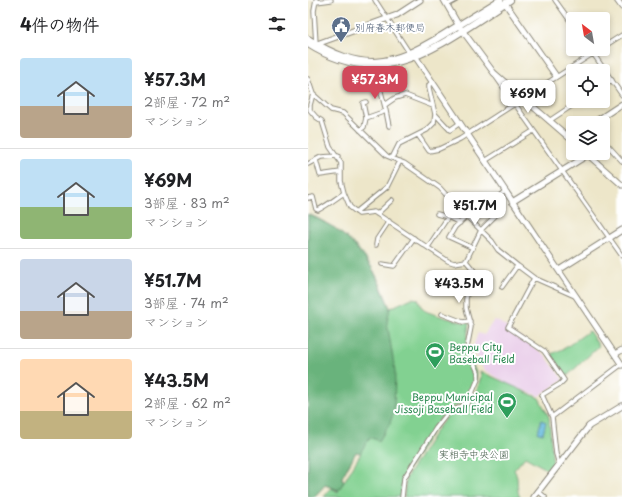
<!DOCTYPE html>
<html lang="ja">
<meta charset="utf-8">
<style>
:root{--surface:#fff;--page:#f2f2f2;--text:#202124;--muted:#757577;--line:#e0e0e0;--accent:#d1495b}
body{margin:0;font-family:"Playpen Sans","Klee One",sans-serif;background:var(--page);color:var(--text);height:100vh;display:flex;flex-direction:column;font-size:15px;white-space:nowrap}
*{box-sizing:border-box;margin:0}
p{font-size:13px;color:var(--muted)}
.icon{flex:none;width:22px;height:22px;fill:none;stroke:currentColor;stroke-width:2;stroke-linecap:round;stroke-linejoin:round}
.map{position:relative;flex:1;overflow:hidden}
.drawer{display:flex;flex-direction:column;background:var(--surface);width:308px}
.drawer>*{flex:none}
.needle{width:26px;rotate:329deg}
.fabs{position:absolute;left:258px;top:12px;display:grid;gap:8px}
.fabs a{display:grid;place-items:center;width:44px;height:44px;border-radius:4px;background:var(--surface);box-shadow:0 2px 6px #0003;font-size:20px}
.price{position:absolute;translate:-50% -34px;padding:0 9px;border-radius:8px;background:#fff;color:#222;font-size:13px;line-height:26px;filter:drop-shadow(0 1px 2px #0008)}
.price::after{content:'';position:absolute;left:50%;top:24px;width:12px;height:9px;margin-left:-6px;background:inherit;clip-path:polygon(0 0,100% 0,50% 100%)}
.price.selected{background:var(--accent);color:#fff}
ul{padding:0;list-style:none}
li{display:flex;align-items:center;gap:12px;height:100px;padding:0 20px}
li+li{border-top:1px solid var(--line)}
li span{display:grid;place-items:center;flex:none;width:112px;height:80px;border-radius:4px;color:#555}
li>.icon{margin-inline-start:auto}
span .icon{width:48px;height:48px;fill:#fffc;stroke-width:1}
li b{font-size:17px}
h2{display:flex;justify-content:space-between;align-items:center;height:48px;padding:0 20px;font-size:17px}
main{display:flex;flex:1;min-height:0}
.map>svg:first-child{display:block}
.built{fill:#ebd1eb}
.green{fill:#82d191;stroke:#567e5e;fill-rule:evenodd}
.forest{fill:#69b37b;stroke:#4a6f53}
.water{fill:#60b9dd;stroke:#467284}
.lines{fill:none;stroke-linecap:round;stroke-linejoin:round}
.street-casing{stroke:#8c887a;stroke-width:5.5}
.secondary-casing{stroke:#8c887a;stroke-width:7}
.highway-casing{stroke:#8c887a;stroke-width:8}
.street{stroke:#fff;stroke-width:3.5}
.secondary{stroke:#fff;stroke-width:5}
.highway{stroke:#fff;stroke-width:6}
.labels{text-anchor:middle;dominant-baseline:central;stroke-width:4;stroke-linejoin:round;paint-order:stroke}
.service-label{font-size:10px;fill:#4e5e75;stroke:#fff;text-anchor:start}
.leisure-label{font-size:10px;fill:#27864d;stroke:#fff;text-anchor:start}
.park-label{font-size:10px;fill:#455d4a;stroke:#fff}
</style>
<main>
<section class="drawer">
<h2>4件の物件<svg class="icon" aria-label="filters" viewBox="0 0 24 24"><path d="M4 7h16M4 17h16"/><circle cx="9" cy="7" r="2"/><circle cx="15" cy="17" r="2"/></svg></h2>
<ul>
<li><span style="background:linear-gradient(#bfe0f5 60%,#b9a48a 0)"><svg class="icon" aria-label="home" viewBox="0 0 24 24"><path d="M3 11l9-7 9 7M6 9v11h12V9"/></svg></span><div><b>¥57.3M</b><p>2部屋 · 72 m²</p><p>マンション</p></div></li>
<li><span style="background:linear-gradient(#bfe0f5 60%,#8fb573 0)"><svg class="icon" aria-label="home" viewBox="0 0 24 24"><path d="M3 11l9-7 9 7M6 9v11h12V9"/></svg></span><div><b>¥69M</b><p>3部屋 · 83 m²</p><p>マンション</p></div></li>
<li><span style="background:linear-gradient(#c9d6e8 65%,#b9a48a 0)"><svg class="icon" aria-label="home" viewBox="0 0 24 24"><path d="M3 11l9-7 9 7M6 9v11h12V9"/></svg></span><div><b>¥51.7M</b><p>3部屋 · 74 m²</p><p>マンション</p></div></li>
<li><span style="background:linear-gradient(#ffd9b3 65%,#c2b280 0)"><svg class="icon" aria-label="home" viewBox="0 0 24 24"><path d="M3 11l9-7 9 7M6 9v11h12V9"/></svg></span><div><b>¥43.5M</b><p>2部屋 · 62 m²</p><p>マンション</p></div></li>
</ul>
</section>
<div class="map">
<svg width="314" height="497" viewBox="0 0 314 497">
<rect width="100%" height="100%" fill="#fff"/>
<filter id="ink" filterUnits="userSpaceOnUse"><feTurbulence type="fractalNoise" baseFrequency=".025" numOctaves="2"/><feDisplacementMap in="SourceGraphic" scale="8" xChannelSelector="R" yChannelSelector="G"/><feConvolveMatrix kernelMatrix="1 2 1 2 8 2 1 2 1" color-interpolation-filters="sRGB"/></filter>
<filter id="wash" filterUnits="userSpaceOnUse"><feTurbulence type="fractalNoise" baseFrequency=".012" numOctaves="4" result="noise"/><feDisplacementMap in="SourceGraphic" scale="16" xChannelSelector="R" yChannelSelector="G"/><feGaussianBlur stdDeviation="0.9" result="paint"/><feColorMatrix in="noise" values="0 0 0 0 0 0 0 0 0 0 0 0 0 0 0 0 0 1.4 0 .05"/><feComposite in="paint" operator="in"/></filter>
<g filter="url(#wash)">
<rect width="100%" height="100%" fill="#ede6c9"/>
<path class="built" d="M186 320 190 321 237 355 255 380 231 396 202 385 175 369 165 347 170 333 176 335Z"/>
<path class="green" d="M0 214C25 224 49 243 63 266 71 279 76 294 82 308L104 298 110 299C111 302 113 308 116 310 119 313 155 323 161 323L158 349 169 375 160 400 144 408 134 416 95 477 92 497H16L23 488 30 492 31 491 17 485 6 497H0ZM48 452 53 453 34 485 36 481 33 479Z
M281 331 291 346 258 377 241 355 257 348Z
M172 371 231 398 241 417 245 467 242 471 217 457 206 470C212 478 207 488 212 497H96L98 478 129 429 140 415 159 406 166 399 173 377Z"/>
<path class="forest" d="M0 214 27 228 44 243 64 268 82 308 79 322 87 371 86 411 82 423 71 441 62 437 52 453 48 452 33 479 36 481 31 490 17 485 6 497H0Z"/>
<path class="water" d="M233 420 238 422 235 434 230 433Z"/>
</g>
<g filter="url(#ink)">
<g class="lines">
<defs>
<path id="street" d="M67 0 102 54
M247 0 265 25
M8 2 23 0
M139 5 148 0
M8 44 6 11 8 0
M295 47 314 35
M282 49 314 95
M188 77 314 256
M0 79 5 94 2 105V110L8 117 14 121 22 147 33 163V181L36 193 42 207 51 214 66 212 69 214 140 261 146 263 158 261
M295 85 304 80
M5 94 23 110 35 113 79 156 96 163 132 188 150 208 184 241 190 250 210 266 226 278 269 297
M58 102 55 103 58 118
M77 105 87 98 97 95 125 106
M78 111 81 126
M127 114 142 130 152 123
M241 121 271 101
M52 130 56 127 58 118 78 111 72 88 63 81 56 66
M110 135 121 151 131 149 152 139 292 49
M295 140 314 161
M84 158 91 144 119 130 126 123 127 114 121 88V85L124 82
M8 160 12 175 33 172
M177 161 225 131
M0 164 13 157 30 156
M0 198 5 197 8 209 10 210C20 205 27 199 36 193
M48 212 79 187 92 161
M69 214 84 200
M129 214 140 217
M158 217 147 227 141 237 165 248
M68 245 69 239 81 221
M120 247 140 217 152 223
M74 264 86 266 106 238
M226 278 200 327 236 351 256 380 252 384 234 395 244 417 248 454 251 464
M178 285 158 261 173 230 187 216 190 210 192 205 190 197 197 191
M194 287 209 266
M134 314 155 322 162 321
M244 417 314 364
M230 491 237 497
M94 497 96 478 128 428 139 414 160 403 170 379V372L159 348 163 327 158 308V299L164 269"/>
<path id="secondary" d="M136 0 151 26 186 73 265 141
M309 0 314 7
M197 3 248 76
M6 45 89 15 112 0
M105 56 109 59 314 365
M285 123 314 104
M295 145 298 144
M279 154 314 185
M204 202 283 153
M251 270 314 230
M307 354 314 350
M226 497 281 426 314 406"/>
<path id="highway" d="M0 39C55 73 82 67 135 35 154 23 173 12 192 0
M0 44C79 95 135 42 202 0"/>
</defs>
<use href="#street" class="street-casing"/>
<use href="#secondary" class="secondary-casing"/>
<use href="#highway" class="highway-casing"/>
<use href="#street" class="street"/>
<use href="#secondary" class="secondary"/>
<use href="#highway" class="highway"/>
</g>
</g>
<defs>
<symbol id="civic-pin" viewBox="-11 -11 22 30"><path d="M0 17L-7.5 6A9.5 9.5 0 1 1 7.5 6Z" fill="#5c6f8a" stroke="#fff"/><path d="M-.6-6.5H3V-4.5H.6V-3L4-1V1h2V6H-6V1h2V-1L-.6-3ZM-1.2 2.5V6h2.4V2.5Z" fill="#fff"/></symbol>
<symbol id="stadium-pin" viewBox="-11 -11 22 30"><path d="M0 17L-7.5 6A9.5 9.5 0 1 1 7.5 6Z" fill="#2e9e5b" stroke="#fff"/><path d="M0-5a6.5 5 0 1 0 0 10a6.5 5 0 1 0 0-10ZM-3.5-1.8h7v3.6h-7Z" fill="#fff"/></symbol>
</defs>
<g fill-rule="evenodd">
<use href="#civic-pin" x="22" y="15" width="22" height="30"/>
<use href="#stadium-pin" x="116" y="341" width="22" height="30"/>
<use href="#stadium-pin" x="188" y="391" width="22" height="30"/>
</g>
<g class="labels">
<g class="service-label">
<text x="47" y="26">別府春木郵便局</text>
</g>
<g class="leisure-label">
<text x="141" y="346">Beppu City<tspan x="141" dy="12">Baseball Field</tspan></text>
<text x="185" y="396" text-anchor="end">Beppu Municipal<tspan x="185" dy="12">Jissoji Baseball Field</tspan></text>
</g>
<g class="park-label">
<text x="166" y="453">実相寺中央公園</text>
</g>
</g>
</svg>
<div class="fabs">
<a><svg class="needle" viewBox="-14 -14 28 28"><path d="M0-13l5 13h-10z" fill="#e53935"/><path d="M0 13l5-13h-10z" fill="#757577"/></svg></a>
<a><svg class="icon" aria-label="locate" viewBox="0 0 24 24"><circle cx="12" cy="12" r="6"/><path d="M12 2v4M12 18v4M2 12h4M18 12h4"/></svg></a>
<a><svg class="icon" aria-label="layers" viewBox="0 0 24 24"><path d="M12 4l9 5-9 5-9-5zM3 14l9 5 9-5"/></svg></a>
</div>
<b class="price selected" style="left:67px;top:100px">¥57.3M</b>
<b class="price" style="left:220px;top:114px">¥69M</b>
<b class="price" style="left:167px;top:226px">¥51.7M</b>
<b class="price" style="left:151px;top:304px">¥43.5M</b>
</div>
</main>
